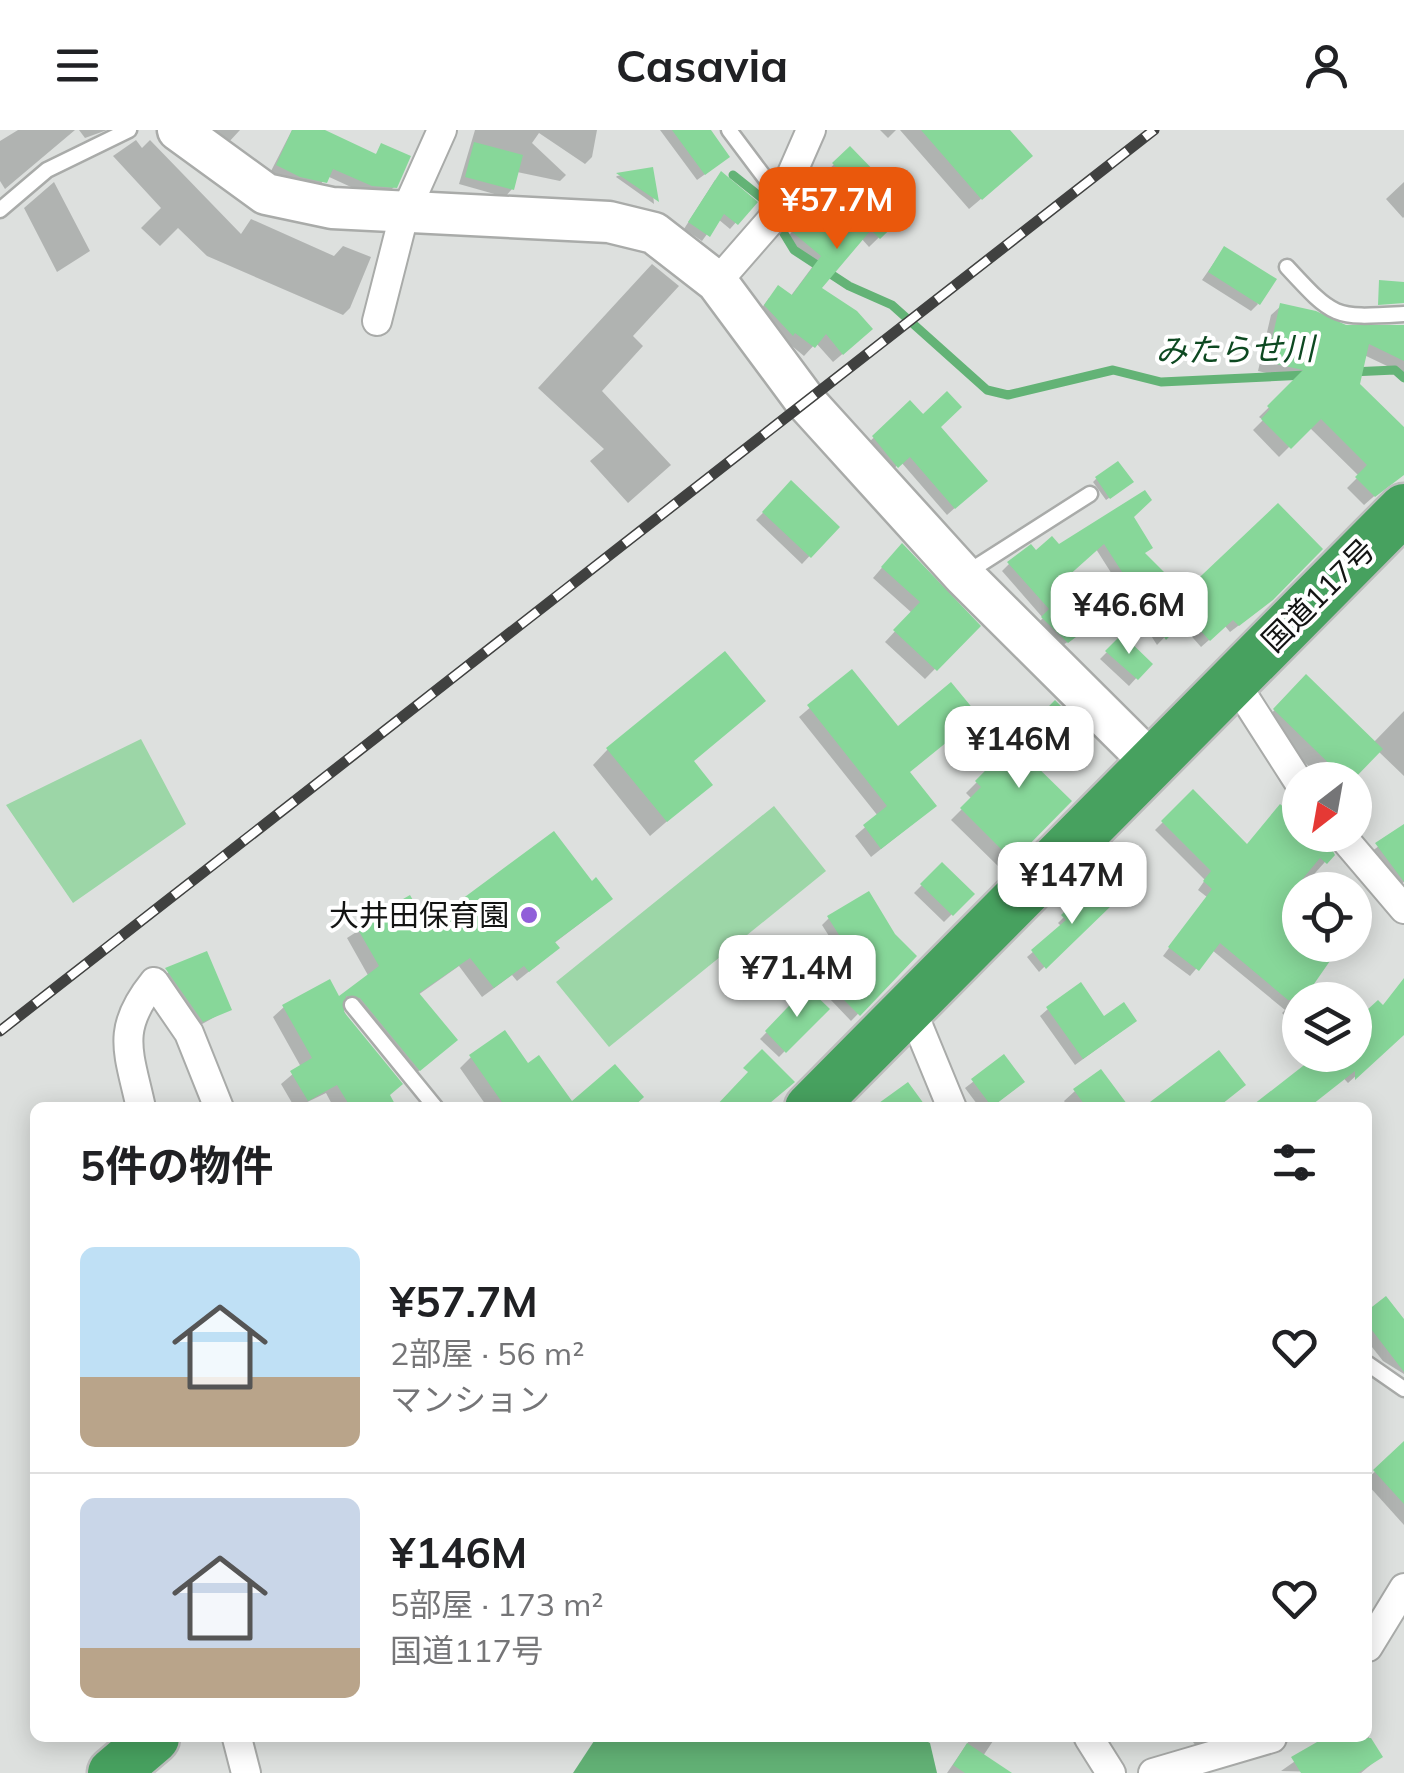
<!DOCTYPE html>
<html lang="ja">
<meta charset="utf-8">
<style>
:root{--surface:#fff;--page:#f2f2f2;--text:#202124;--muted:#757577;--line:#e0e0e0;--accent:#ea580c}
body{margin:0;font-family:Mulish,"Noto Sans JP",sans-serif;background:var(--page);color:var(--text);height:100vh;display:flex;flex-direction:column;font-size:38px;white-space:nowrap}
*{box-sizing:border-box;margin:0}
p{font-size:32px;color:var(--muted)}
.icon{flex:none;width:55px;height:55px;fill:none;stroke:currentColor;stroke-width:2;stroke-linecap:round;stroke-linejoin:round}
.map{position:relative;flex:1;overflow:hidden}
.sheet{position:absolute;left:30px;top:972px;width:1342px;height:640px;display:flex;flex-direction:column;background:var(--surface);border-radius:15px;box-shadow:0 5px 25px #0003}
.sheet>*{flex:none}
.needle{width:65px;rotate:211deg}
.fabs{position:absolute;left:1282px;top:632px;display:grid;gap:20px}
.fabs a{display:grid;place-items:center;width:90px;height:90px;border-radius:50%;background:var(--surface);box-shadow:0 5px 25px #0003;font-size:50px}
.price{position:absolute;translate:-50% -85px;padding:0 22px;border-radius:20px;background:#fff;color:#222;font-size:32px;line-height:65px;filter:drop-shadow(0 2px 5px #0008)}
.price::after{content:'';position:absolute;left:50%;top:60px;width:30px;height:22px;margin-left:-15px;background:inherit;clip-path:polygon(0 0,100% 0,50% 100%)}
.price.current{background:var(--accent);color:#fff}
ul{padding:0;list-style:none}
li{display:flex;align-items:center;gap:30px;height:250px;padding:0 50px}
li+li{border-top:2px solid var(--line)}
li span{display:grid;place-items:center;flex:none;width:280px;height:200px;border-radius:15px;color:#555}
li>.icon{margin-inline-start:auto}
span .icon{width:120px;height:120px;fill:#fffc;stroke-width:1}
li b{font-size:42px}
h2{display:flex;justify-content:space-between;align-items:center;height:120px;padding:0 50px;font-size:42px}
header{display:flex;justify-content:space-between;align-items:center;height:130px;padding:0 50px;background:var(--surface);font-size:45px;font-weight:700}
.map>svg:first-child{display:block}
.green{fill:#9cd6a7}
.forest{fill:#62b175}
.shadow{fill:#0003}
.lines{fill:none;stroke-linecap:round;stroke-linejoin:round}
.stream{stroke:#63b376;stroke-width:9}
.building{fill:#87d799}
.lane-casing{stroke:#a9aba9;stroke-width:19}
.street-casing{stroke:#a9aba9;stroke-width:32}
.secondary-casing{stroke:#a9aba9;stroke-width:45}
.highway-casing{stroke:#bdbdbd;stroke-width:55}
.lane{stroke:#fff;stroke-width:14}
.street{stroke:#fff;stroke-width:28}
.secondary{stroke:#fff;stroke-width:40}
.highway{stroke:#47a15f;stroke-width:50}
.rail-casing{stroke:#404140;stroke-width:11}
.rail{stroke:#fff;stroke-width:8;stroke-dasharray:22;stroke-linecap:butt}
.poi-dot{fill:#915fd9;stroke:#fff;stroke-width:4}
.labels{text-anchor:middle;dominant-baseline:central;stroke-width:8;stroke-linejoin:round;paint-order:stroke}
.street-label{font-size:30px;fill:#131413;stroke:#fff}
.poi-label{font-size:30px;fill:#131413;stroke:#fff;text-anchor:end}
.water-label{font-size:32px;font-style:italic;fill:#0d4921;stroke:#fff}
</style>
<header><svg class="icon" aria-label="menu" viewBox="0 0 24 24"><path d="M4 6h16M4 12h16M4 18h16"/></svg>Casavia<svg class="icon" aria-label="person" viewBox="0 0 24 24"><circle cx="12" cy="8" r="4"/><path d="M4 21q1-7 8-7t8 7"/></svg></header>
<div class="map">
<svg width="1404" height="1643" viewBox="0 0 1404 1643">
<rect width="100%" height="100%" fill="#dde0de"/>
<path class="green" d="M141 609 186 694 73 773 6 675Z
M774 676 826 741 609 917 556 852Z"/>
<path class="forest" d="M596 1608H920L930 1613 937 1643H573Z"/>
<path class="shadow" d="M18 0H75L5 59 0 51V11Z
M79 0H107L85 8Z
M210 0H240L228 13Z
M292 0 375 26 382 16 395 56 387 64 364 63 327 46 317 59 270 43Z
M475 0H597L592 27 585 34 539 3 532 13 566 45 560 51 517 42 512 59 505 67 459 54Z
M660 0H708L719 34 697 50Z
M880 0H896L888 8Z
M900 0H1007L1019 37 969 79Z
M136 10 142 18 150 10 241 104 251 89 334 126 343 116 371 127 350 178 343 185 207 126 178 98 160 116 141 98 161 78 113 26Z
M850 19 908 79 869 117 861 108 818 158 860 209 833 232 816 213 804 226 756 186 769 168 790 167 813 136 784 112 831 51 824 44Z
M651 40 654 74 616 47 617 46Z
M715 50 754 72 730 99 718 89 702 111 684 99Z
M54 52 90 121 57 142 24 78Z
M1404 52V87L1403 88 1386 69Z
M1218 127 1258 174 1251 181 1202 150Z
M652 134 679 156 633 206 643 216 602 261 671 335 628 373 590 331 604 319 538 258Z
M1281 176 1347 198 1404 195V244L1364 225 1357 255 1404 301V340L1364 375 1347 358 1359 346 1309 297 1279 327 1253 300 1263 290 1259 287 1297 250 1258 241 1271 185Z
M910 273 938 297 977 358 947 385 901 332 889 343 866 315Z
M1096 349 1128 355 1106 370 1093 352Z
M791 354 837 397 802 434 756 390Z
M1131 387 1143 424 1184 465 1263 477 1230 502 1225 496 1201 517 1179 492 1157 515 1096 419 1063 449 1094 493 1059 518 1036 495 1043 488 1002 441 1009 434Z
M892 426 977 496 925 549 885 512 912 483 873 448Z
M1122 507 1149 534 1129 556 1100 529Z
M852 542 908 642 924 685 871 727 855 706 878 686 799 587Z
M1306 548 1373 613 1404 581V646L1378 621 1349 650H1323L1263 592Z
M763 571 692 632 710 654 650 706 593 635 608 619Z
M1055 574 1026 629 1069 671 1001 739 951 690 972 669 966 663Z
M1193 662 1247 716 1299 681 1300 705H1322L1332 724 1300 760V815H1338L1311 855 1326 870H1300V901L1282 883 1285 880 1212 820 1190 846 1163 826 1207 767 1198 760 1205 750 1155 700Z
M1404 697V752L1392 760 1367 725Z
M942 735 972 764 944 792 914 763Z
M1087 764 1094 771 1109 774 1039 842 1027 827 1062 797 1058 793Z
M409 768 427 799 599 779 553 814 546 828 517 851 512 845 482 867 459 836 418 865 444 920 408 950 349 877H342L394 978H334L326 963 295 978 281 954 301 937 273 887 284 877 338 870 369 847 347 808Z
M829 788 893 805 914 826 851 891 829 868 853 844 822 795Z
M206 824 229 879 195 898 159 847Z
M1404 849V902L1348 953 1322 925H1355V894L1382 878Z
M807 861 826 879 779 927 760 909Z
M1048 879 1126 898 1075 935 1040 886Z
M471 927 527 936 572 975 630 977 488 978 460 938Z
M1004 928 1015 959 990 978H980L965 958Z
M1075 961 1127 978H1069L1064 971Z
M1386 1169 1404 1193V1244L1383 1231 1368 1212V1183Z
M1404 1315V1395L1368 1355V1348Z
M1368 1606 1380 1627 1361 1643 1281 1641 1328 1608Z
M971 1608H995L983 1626 1007 1643H947Z
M1190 1608H1217L1196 1616Z"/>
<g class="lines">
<path class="stream" d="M733 45 763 69 794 120 849 156 892 175 987 260 1008 265 1113 240 1161 252 1306 245
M1351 242 1395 240 1404 248"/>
</g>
<path class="building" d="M292 0H325L376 24 381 13 411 26 397 58 372 56 333 39 327 53 300 47 276 35Z
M672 0H711L730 27 705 45Z
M921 0H1010L1033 26 982 70Z
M474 12 523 25 514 60 465 47Z
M850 16 911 79 880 109 871 100 822 158 857 181 873 199 843 225 826 204 815 218 795 203 793 206 764 175 778 155 792 165 821 126 791 101 829 56 826 53 839 40 832 33Z
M653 37 659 72 616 43Z
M721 41 758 72 738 95 724 84 710 107 688 92Z
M1224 116 1277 149 1260 175 1208 142Z
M1379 150 1404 152V173L1378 175Z
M1280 173 1316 181 1346 195H1404V231L1369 214 1360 254 1404 297V345L1375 367 1355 347 1367 335 1321 289 1291 319 1261 289 1270 279 1267 276 1303 240 1267 232Z
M947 261 962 277 941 297 988 351 955 379 910 327 898 338 872 306 910 270 923 284Z
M1118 331 1134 352 1110 369 1095 347Z
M791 350 840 397 811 428 762 382Z
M1145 360 1152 370 1134 387 1153 418 1145 423 1184 462 1278 373 1323 419 1273 470 1239 496 1233 490 1210 511 1188 487 1166 510 1104 414 1066 448 1104 486 1068 513 1041 487 1049 479 1007 432 1031 414 1036 420 1052 406 1059 414Z
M902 413 981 496 937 541 893 500 920 472 881 437Z
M1122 504 1153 534 1138 550 1105 521Z
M725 521 766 571 694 631 713 655 667 692 606 618Z
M852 539 898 596 951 552 979 586 910 642 937 676 881 719 863 695 887 676 807 575Z
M1306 544 1383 619 1353 650H1346L1273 579Z
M1055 570 1068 583 1029 629 1072 671 1013 731 960 678 981 657 975 651Z
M1193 659 1247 714 1280 674 1300 691V705H1324L1335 725 1327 734 1320 728 1300 752V815H1341L1314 854 1330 870H1288L1220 813 1199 841 1168 817 1212 759 1203 751 1211 741 1161 691Z
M1404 694V752L1375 713Z
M554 701 592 751 596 747 613 769 555 812 560 818 529 842 524 836 494 858 470 828 419 863 458 910 420 941 360 868 346 866 344 882 403 954 390 965 397 978H351L337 955 308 971 290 941 312 928 282 875 330 849 339 866 379 836 356 796 410 765 427 795Z
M942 732 975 764 953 786 920 754Z
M1087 760 1094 767 1101 761 1113 774 1046 839 1031 820 1066 790 1061 785Z
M869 761 895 804 917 826 860 886 834 860 858 835 827 786Z
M207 821 232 880 203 892 165 838Z
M1404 848V905L1355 950V941L1308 978H1249L1317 925H1355V891L1378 870 1383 875Z
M1081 852 1104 886 1124 872 1137 891 1083 929 1046 877Z
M807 857 830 879 786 923 765 901Z
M505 900 528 933 539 925 572 971 615 934 644 967 632 978H506L469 925Z
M762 919 795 952 764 978H714L748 942 743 938Z
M1219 920 1246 955 1217 978H1142Z
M1004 924 1025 952 992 977 971 949Z
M1101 939 1130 978H1087L1073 959Z
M908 952 927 978H872Z
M1386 1166 1404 1189V1242L1368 1195V1180Z
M1404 1311V1374L1373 1340Z
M1324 1608H1371L1383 1627 1358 1643H1301L1291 1627Z
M967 1613 1012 1643H965L953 1635Z"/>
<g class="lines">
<defs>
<path id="lane" d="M729 0 780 68
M0 80 47 40 129 0
M1287 137C1335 189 1334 188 1404 184
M968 442 1090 364
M352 875 436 978
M1368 1234 1404 1259"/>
<path id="street" d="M717 152 772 89 811 0
M377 191 404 85 442 0
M1234 551 1300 654
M1341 705 1404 779
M910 876 952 978
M141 978C129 922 115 900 154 852L189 903 219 978
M1368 1517 1404 1458
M237 1608 246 1643
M1089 1608 1111 1643
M1153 1643 1272 1608"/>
<path id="secondary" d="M178 0 266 64 332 78 609 92 654 103 717 152 806 272 963 445 1152 633"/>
<path id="highway" d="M810 978 1404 379
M113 1643 154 1608"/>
</defs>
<use href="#lane" class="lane-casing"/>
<use href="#street" class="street-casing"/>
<use href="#secondary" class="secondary-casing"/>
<use href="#highway" class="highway-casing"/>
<use href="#lane" class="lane"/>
<use href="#street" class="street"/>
<use href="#secondary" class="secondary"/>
<use href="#highway" class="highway"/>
<defs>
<path id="rail" d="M0 901 1154 0"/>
</defs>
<use href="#rail" class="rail-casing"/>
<use href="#rail" class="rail"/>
</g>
<circle class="poi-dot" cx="529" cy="785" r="10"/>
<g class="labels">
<g class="street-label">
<text transform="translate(1318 465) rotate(-45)">国道117号</text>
</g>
<g class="poi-label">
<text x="509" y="785">大井田保育園</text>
</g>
<g class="water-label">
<text transform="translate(1235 219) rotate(-1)">みたらせ川</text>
</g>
</g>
</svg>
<div class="fabs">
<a><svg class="needle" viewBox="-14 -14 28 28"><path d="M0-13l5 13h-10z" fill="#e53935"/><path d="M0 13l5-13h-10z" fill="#757577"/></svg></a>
<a><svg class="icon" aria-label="locate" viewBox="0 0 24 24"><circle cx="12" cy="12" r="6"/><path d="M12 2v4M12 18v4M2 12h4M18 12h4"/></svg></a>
<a><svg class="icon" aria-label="layers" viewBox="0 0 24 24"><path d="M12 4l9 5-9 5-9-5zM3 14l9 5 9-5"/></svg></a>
</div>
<b class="price current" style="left:837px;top:122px">¥57.7M</b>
<b class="price" style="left:1129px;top:527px">¥46.6M</b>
<b class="price" style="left:1019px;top:661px">¥146M</b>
<b class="price" style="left:1072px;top:797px">¥147M</b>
<b class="price" style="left:797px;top:890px">¥71.4M</b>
<section class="sheet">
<h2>5件の物件<svg class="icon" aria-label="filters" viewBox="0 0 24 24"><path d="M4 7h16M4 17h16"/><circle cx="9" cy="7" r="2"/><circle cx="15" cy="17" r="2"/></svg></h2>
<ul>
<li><span style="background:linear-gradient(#bfe0f5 65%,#b9a48a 0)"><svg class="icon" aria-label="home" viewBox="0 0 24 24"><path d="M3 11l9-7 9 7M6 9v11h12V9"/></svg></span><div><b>¥57.7M</b><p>2部屋 · 56 m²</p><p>マンション</p></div><svg class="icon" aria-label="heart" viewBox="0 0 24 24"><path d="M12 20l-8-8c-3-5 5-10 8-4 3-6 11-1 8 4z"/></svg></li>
<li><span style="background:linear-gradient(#c9d6e8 75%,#b9a48a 0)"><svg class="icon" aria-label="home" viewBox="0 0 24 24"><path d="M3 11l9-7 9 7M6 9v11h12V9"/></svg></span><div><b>¥146M</b><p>5部屋 · 173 m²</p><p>国道117号</p></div><svg class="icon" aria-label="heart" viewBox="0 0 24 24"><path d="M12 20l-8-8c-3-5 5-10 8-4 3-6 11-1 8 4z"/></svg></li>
</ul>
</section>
</div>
